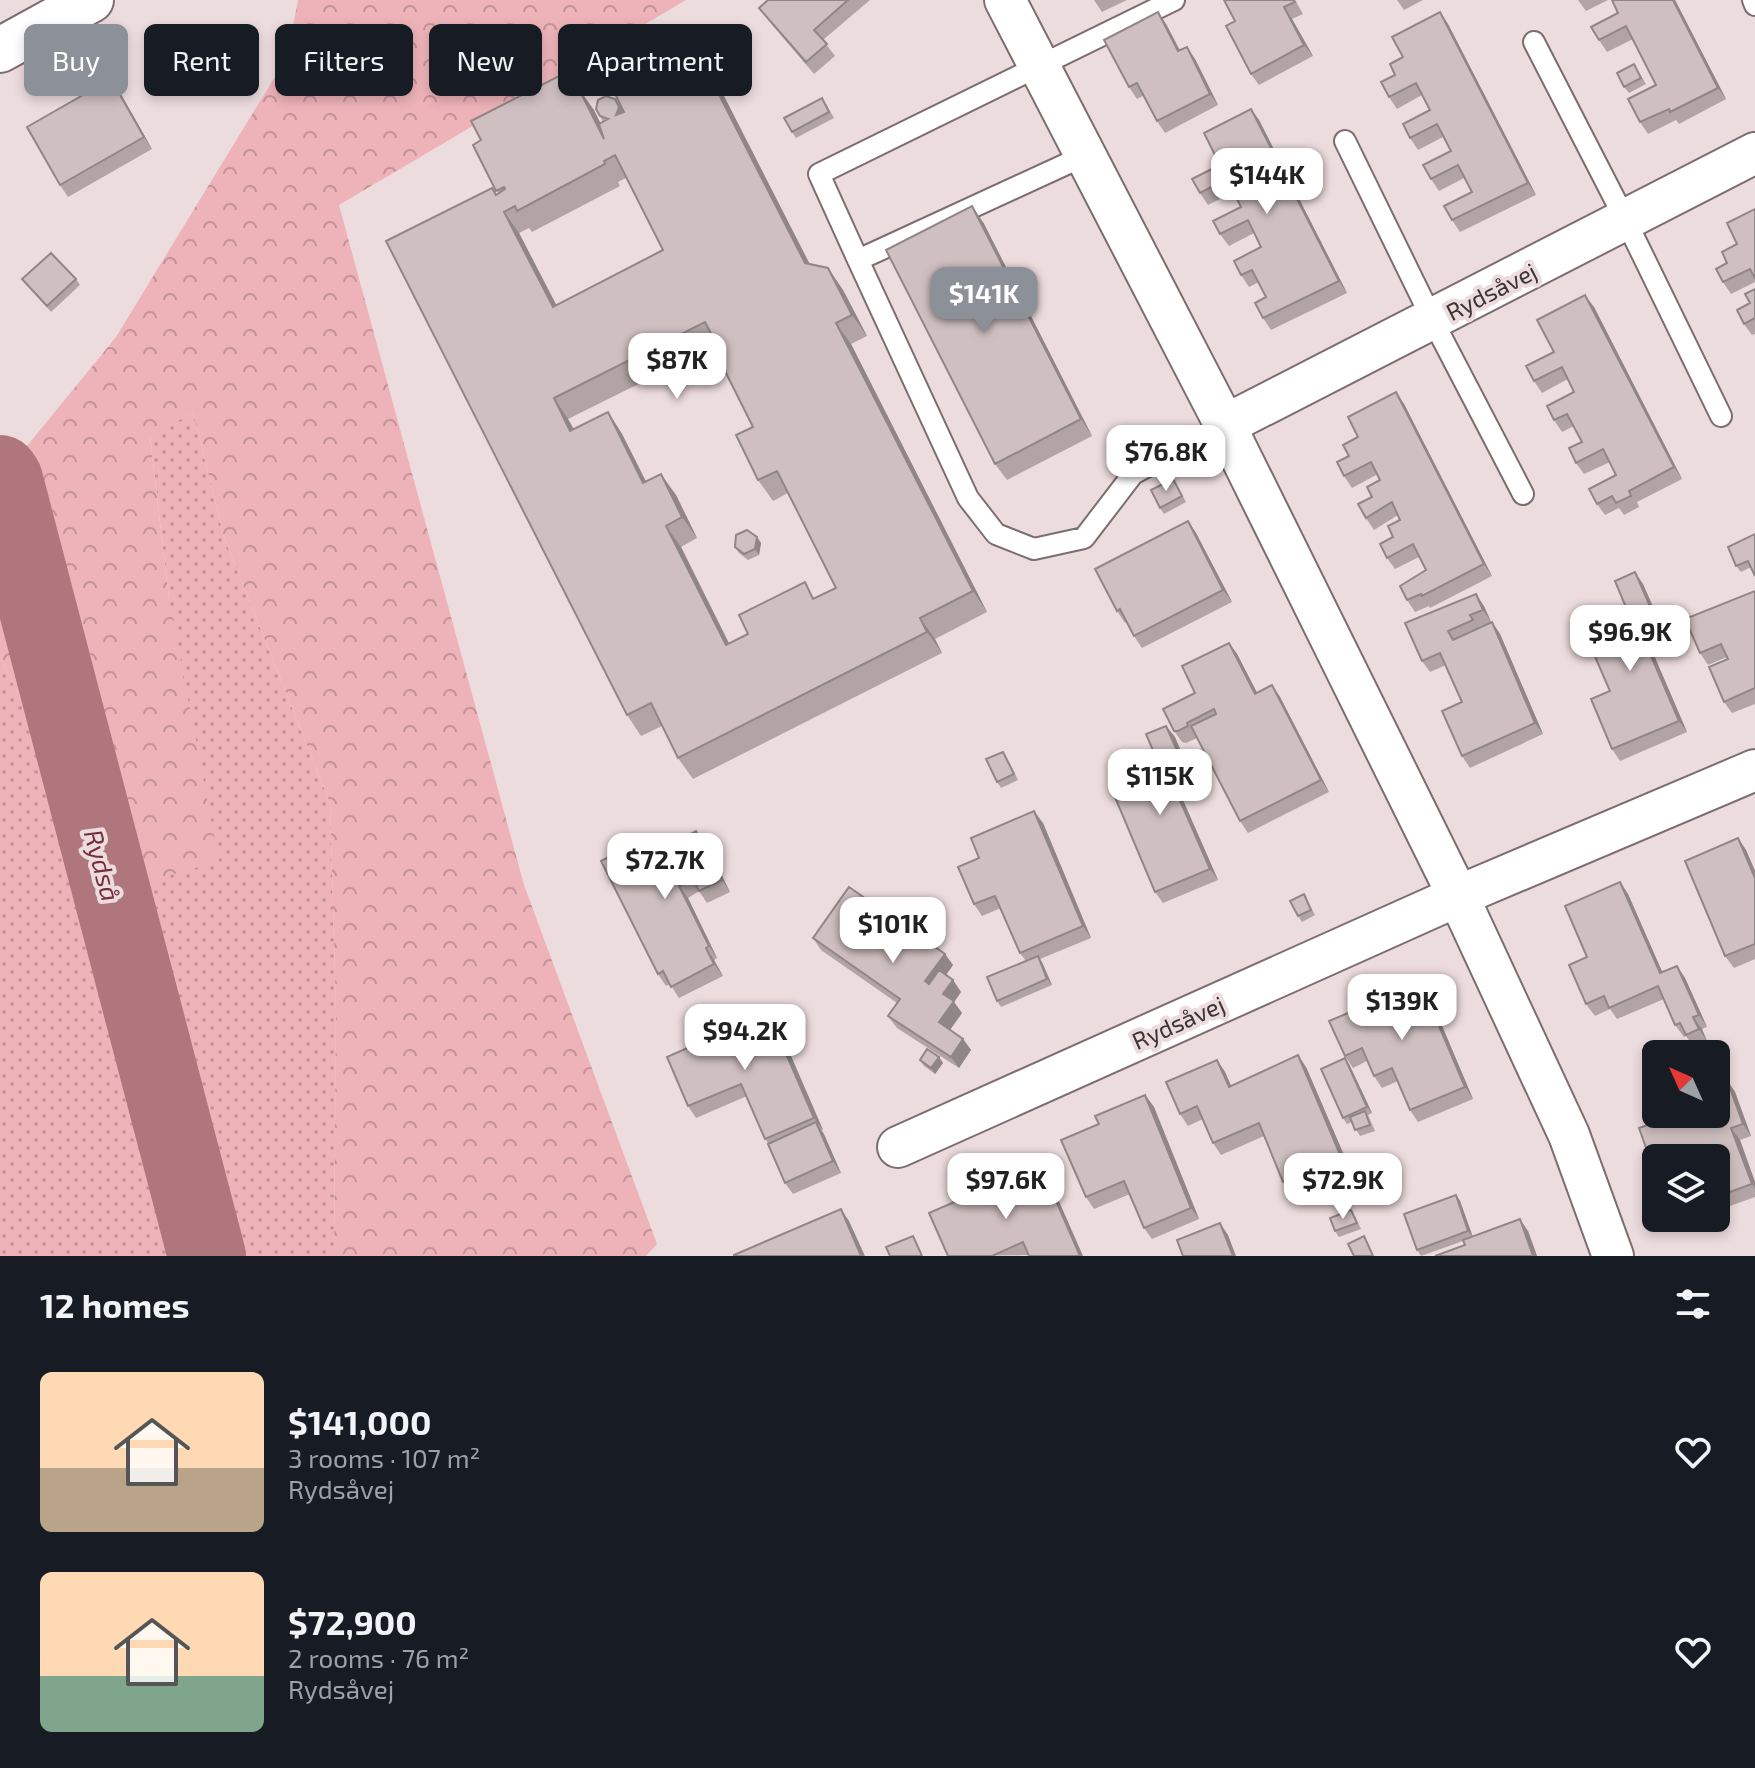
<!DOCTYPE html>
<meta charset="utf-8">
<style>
:root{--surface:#171b24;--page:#242831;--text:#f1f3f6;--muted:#9ea1a6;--accent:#8c9099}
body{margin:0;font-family:"Exo 2",sans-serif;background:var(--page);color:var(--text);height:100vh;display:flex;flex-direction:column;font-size:30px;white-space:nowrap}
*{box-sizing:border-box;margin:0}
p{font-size:26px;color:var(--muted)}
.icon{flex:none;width:44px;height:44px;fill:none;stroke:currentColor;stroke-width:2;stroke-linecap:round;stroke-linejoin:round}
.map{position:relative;height:1256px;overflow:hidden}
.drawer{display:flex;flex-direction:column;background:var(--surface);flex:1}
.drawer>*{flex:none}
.guide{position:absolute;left:24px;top:24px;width:800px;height:72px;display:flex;gap:16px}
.needle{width:52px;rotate:315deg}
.tools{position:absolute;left:1642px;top:1040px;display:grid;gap:16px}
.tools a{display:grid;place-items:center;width:88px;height:88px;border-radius:12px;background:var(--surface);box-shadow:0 4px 12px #0003;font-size:40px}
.price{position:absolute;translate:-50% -68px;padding:0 18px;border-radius:16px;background:#fff;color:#222;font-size:26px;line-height:52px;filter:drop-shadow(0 2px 4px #0008)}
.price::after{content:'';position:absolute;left:50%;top:48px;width:24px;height:18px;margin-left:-12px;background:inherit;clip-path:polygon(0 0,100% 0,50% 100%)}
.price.current{background:var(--accent);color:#fff}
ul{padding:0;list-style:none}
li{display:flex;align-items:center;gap:24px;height:200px;padding:0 40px}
li span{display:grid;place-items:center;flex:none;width:224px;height:160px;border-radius:12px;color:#555}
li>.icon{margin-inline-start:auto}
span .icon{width:96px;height:96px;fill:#fffc;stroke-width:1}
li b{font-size:34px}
h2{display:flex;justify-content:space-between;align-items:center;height:96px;padding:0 40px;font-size:34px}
.tag{padding:0 28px;border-radius:12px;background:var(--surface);box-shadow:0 4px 12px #0003;font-size:28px;line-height:72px}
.tag.current{background:var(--accent);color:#fff}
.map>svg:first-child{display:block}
.grass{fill:url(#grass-dots)}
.forest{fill:url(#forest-crowns)}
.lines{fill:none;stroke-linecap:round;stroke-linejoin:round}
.river{stroke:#af777d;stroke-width:78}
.lane-casing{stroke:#7c6d6e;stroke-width:24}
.street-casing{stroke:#7c6d6e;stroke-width:44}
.secondary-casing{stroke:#7c6d6e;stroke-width:48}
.lane{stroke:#fff;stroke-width:20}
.street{stroke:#fff;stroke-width:40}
.secondary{stroke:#fff;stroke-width:44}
.wall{fill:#b2a4a5;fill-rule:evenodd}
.shaded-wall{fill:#918686}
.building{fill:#cfbfc0;stroke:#918686;stroke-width:2;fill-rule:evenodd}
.labels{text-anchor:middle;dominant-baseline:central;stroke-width:8;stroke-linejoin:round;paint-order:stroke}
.street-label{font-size:24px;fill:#3a3434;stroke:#eddcdd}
.water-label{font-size:26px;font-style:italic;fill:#752e3a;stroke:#eddcdd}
</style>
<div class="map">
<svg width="1755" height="1256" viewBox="0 0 1755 1256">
<defs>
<pattern id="grass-dots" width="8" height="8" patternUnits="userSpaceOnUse" patternTransform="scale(2)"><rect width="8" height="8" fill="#eeb3b9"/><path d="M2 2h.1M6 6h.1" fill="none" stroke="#c29297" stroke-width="1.8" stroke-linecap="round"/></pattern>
<pattern id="forest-crowns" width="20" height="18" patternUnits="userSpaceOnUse" patternTransform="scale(2)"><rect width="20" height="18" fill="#eeb3b9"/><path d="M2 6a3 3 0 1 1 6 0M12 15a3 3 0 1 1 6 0" fill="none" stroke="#c29297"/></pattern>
</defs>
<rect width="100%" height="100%" fill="#eddcdd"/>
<path class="grass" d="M193 412 224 537 330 803 336 1009 334 1256H0V658L119 890 169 599 150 436Z"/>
<path class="forest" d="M298 0H686L339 205 524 885 657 1244 646 1256H334L336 1009 330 803 224 537 193 412 150 437 169 599 219 861 119 890 0 658V479L116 337 287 57Z"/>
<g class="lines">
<path class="river" d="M0 474 4 480 207 1256"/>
<defs>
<path id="lane" d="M1753 0 1755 5
M1534 42 1626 221 1721 416
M1345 141 1433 321 1523 494
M1086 155 858 260 819 174 1174 0
M858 260 968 498 996 534 1034 549 1084 538 1133 474 1225 425"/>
<path id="street" d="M1005 0 1225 425 1458 896 1569 1135 1613 1256
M1225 425 1755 153
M898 1147 1458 896 1755 770"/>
<path id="secondary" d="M0 50 91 0"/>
</defs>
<use href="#lane" class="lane-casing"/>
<use href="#street" class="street-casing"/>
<use href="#secondary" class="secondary-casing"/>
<use href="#lane" class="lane"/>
<use href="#street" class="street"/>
<use href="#secondary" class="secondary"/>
</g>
<path class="wall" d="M768 0H870L823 40 835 56 814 74 768 20 759 8Z
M1094 0H1127L1102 12Z
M1295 0 1303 14 1292 19 1313 56 1259 85 1251 74 1226 26Z
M1397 0H1423L1404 10Z
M1578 0H1608L1586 11Z
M1612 0H1675L1726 99 1679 124 1676 120 1648 134 1640 122 1656 85 1633 39 1607 52 1599 40 1618 13Z
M1166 24 1180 50 1195 59 1218 105 1165 133 1157 121 1143 96 1137 99 1129 87Z
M1448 24 1536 195 1460 232 1452 220 1472 192 1464 178 1439 191 1431 179 1451 151 1443 137 1418 150 1410 138 1430 110 1422 95 1397 109 1389 97 1395 75 1403 57Z
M700 49 809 264 828 268 843 290 867 336 851 344 987 612 935 639 942 653 693 779 678 758 662 726 641 736 627 715 497 194 498 193 473 145 481 140 561 75 573 93 594 110 600 123 603 122 600 116 615 99 624 112ZM626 178 663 250 557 306 519 233 529 228 532 232 620 186 618 182ZM713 347 753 427 758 480 773 501 788 493 836 588 729 643 681 547 697 538 676 495 646 481 622 434 608 412 574 429 568 419Z
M1634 64 1646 84 1629 93 1624 87Z
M111 79 119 91 152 149 68 197 60 185Z
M826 104 834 118 796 138 792 132Z
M1251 109 1259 120 1347 293 1271 330 1263 318 1266 297 1259 282 1249 287 1241 275 1261 247 1254 233 1229 246 1220 234 1241 207 1233 192 1208 205 1200 193 1220 165Z
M1755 209V282L1731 294 1723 282 1727 263Z
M983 222 1092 436 1007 480 995 464Z
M22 279H76L80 285 51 312Z
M1755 289V334L1752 335 1744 324Z
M1594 307 1682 479 1637 502 1639 507 1624 515 1619 508 1605 515 1597 504 1616 475 1610 462 1584 474 1576 463 1582 442 1574 426 1562 432 1554 420 1574 392 1568 379 1542 393 1534 381 1554 352Z
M1396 392 1404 404 1492 576 1430 608 1429 606 1415 612 1407 600 1426 570 1419 557 1395 569 1387 558 1400 520 1398 515 1374 530 1366 518 1372 497 1380 480 1378 474 1352 488 1344 476 1349 456 1358 437Z
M1177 485 1186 502 1164 514 1160 508Z
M1188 521 1196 533 1232 602 1142 648 1134 636 1126 622 1125 623 1117 611Z
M1755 534 1751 567 1741 572 1736 566Z
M757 537 761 543 759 555 748 560 739 553 735 547Z
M1643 584 1664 632 1647 639 1687 732 1620 761 1612 749 1610 691Z
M1755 591V704L1732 713 1724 702 1728 659 1727 657 1708 665 1700 653Z
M1484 606 1491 622 1479 627V628L1492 622 1500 634 1543 734 1470 768 1462 756V702L1446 665 1430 672 1422 661 1405 623Z
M1229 643 1237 654 1257 693 1272 685 1280 697 1329 792 1248 833 1240 821 1195 734 1197 738 1186 743 1182 742 1174 731 1195 693Z
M1166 726 1175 737 1195 785 1179 791 1218 880 1163 903 1155 892 1158 762Z
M1003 752 1007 758 1018 780 1001 788 997 782Z
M1043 823 1091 938 1040 959 1052 985 1001 1007 997 1001 1026 961 1020 953 1001 908 982 916 974 904 979 858Z
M1738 838 1746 850 1755 871V959L1734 968 1725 956Z
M705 842 730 892 707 903 699 891 688 898 717 958 714 960 723 976 679 998 670 984 666 986 658 974 663 849Z
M1620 882 1628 894 1662 972 1677 966 1685 978 1707 1027 1702 1029 1707 1041 1694 1047 1686 1036 1684 1037 1675 1025 1664 999 1617 1019 1610 1009 1595 1016 1586 1004 1587 957Z
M1304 894 1315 915 1302 922 1298 916Z
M813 938 945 954 953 965 946 975 953 980 961 992 954 1002 962 1013 950 1030 963 1039 971 1050 959 1068 897 1028 888 1016 897 1003 821 950Z
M1418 977 1426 988 1473 1099 1418 1122 1410 1110 1398 1081 1382 1088 1374 1076 1367 1061 1353 1068 1345 1056 1365 1006Z
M775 1019 823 1130H821L841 1173 793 1194 785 1183 747 1096 696 1118 688 1106Z
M939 1057 943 1063 935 1074 924 1066 920 1060Z
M1217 1060 1225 1072 1231 1086 1306 1067 1350 1169 1292 1194 1283 1182 1264 1136 1221 1155 1213 1143 1203 1119 1188 1126 1180 1114Z
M1349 1064 1372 1113 1368 1115 1375 1131 1360 1136 1352 1122 1347 1124 1343 1118Z
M1727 1080 1735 1092 1751 1136 1740 1140 1755 1182V1197L1716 1211V1114Z
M1145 1095 1154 1107 1199 1219 1152 1239 1144 1228 1130 1194 1094 1209 1086 1197 1099 1124Z
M1043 1171 1051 1183 1028 1255 948 1256 1027 1177Z
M1456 1195 1460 1201 1472 1236 1528 1231 1537 1256H1435L1465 1245 1463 1241 1421 1256 1417 1250Z
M1355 1216 1361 1229 1339 1237 1335 1231Z"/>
<path class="shaded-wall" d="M1673 0H1675L1726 99 1718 88Z
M1284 7 1292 19 1313 56 1304 45Z
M1158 12 1166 24 1186 63 1178 51Z
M1440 12 1448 24 1536 195 1528 183Z
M685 28 700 49 820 284 805 263Z
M1187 47 1195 59 1218 105 1210 94Z
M111 79 119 91 152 149 144 137Z
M579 89 594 110 619 161 604 139Z
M615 99 630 120 616 115Z
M1251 109 1259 120 1347 293 1339 281Z
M972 206 983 222 1092 436 1081 419Z
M504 212 519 233 568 328 553 307Z
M828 268 843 290 867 336 852 315Z
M1585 295 1594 307 1682 479 1674 467Z
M836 323 851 344 987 612 973 591Z
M1396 392 1404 404 1492 576 1484 564Z
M554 398 568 419 585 452 570 431Z
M608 412 622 434 657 504 643 483Z
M661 474 676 495 697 538 682 517Z
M1188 521 1196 533 1232 602 1223 590Z
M666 526 681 547 740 666 726 645Z
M757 537 761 543 759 555 755 549Z
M1635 572 1643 584 1664 632 1656 620Z
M1476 594 1484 606 1491 622 1483 610Z
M920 618 935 639 942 653 927 632Z
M1492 622 1500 634 1543 734 1535 723Z
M1639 628 1647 639 1687 732 1679 721Z
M1229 643 1237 654 1264 706 1255 694Z
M1272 685 1280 697 1329 792 1321 780Z
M1166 726 1175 737 1195 785 1187 773Z
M1171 780 1179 791 1218 880 1210 869Z
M1034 811 1043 823 1091 938 1083 926Z
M696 831 705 842 730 892 722 880Z
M1738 838 1746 850 1755 871V878Z
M1620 882 1628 894 1668 985 1660 973Z
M679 886 688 898 717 958 709 946Z
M706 948 714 960 723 976 714 964Z
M945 954 953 965 933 993 925 981Z
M1038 956 1042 962 1052 985 1047 979Z
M1677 966 1685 978 1707 1027 1699 1015Z
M1418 977 1426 988 1473 1099 1465 1087Z
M953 980 961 992 954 1002 962 1013 947 1034 939 1022 943 994Z
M766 1008 775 1019 823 1130 814 1118Z
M1693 1017 1702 1029 1707 1041 1699 1029Z
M963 1039 971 1050 959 1068 951 1057Z
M1298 1055 1306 1067 1350 1169 1341 1157Z
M939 1057 943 1063 935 1074 931 1068Z
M1345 1058 1349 1064 1372 1113 1367 1107Z
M1217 1060 1225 1072 1237 1099 1229 1087Z
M1727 1080 1735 1092 1751 1136 1743 1124Z
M1145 1095 1154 1107 1199 1219 1191 1208Z
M816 1122 824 1134 841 1173 833 1161Z
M1731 1128 1740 1140 1755 1182V1188L1752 1184Z
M1043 1171 1051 1183 1083 1256H1080Z
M1456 1195 1460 1201 1473 1237 1468 1231Z
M841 1209 849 1221 865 1256H861Z
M1520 1219 1528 1231 1537 1256H1533Z
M1220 1223 1228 1235 1236 1256H1233Z"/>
<path class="building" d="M768 0H848L814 30 827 44 806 62 759 8Z
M1224 0H1293L1295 2 1284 7 1304 45 1251 74 1226 26 1235 21Z
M1612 0H1673L1718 88 1670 112 1669 109 1640 122 1628 99 1656 85 1626 26 1599 40 1591 27 1618 13Z
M1158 12 1178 51 1187 47 1210 94 1157 121 1137 83 1129 87 1104 40Z
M1440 12 1528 183 1452 220 1444 206 1472 192 1458 165 1431 179 1423 165 1451 151 1437 124 1410 138 1403 124 1430 110 1416 83 1389 97 1381 82 1395 75 1390 64 1403 57 1392 37Z
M685 28 805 263 828 268 852 315 836 323 973 591 920 618 927 632 678 758 651 703 627 715 386 241 492 188 496 195 505 189 504 187 496 191 473 145 481 140 471 121 561 75 571 94 579 89 604 139 599 124 608 119 600 116 596 109 598 100 606 96 615 99 619 107 616 115 624 112 603 70ZM615 155 663 250 553 307 504 212 515 206 517 211 605 164 604 161ZM705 322 716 343 712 345 753 427 736 435 758 480 777 471 836 588 813 599 805 582 739 615 748 634 726 645 666 526 682 517 661 474 643 483 608 412 570 431 554 398Z
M1634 64 1641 78 1624 87 1617 73Z
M111 79 144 137 60 185 27 127Z
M822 98 829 112 792 132 784 118Z
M1251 109 1339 281 1263 318 1255 303 1266 297 1252 270 1241 275 1234 261 1261 247 1248 220 1220 234 1213 221 1241 207 1227 179 1200 193 1192 179 1220 165 1204 133Z
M972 206 1081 419 995 464 886 250Z
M1755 209V278L1750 269 1723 282 1716 269 1727 263 1722 252 1737 244 1727 223Z
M51 253 76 279 47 306 22 279Z
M1755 289V318L1744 324 1737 310 1750 303 1745 294Z
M1585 295 1674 467 1629 491 1631 496 1616 503 1612 496 1597 504 1589 489 1616 475 1603 449 1576 463 1569 448 1582 442 1567 414 1554 420 1547 406 1574 392 1562 367 1534 381 1526 366 1554 352 1537 320Z
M1396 392 1484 564 1422 596 1421 594 1407 600 1400 586 1426 570 1413 544 1387 558 1380 544 1393 537 1388 526 1400 520 1392 502 1366 518 1358 504 1372 497 1367 487 1380 480 1371 462 1344 476 1337 462 1349 456 1343 445 1358 437 1348 417Z
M1173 479 1182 496 1160 508 1151 490Z
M1188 521 1223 590 1134 636 1120 609 1117 611 1095 569Z
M747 530 757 537 755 549 744 554 735 547 736 535Z
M1755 534V576L1748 561 1736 566 1728 547Z
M1635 572 1656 620 1639 628 1679 721 1612 749 1591 699 1610 691 1586 636 1630 617 1615 581Z
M1755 591V688L1724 702 1709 667 1728 659 1721 644 1700 653 1685 619Z
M1476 594 1483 610 1470 615 1473 620 1448 631 1453 640 1492 622 1535 723 1462 756 1442 711 1462 702 1440 653 1422 661 1405 623Z
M1229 643 1255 694 1272 685 1321 780 1240 821 1191 726 1216 714 1214 709 1187 723 1188 726 1178 731H1174L1163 709 1195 693 1182 666Z
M1166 726 1187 773 1171 780 1210 869 1155 892 1109 783 1158 762 1146 734Z
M1003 752 1014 774 997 782 986 759Z
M1034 811 1083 926 1020 953 995 896 974 904 958 867 979 858 971 838Z
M696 831 722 880 699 891 693 879 679 886 709 946 706 948 714 964 671 987 663 971 658 974 601 861 653 834 661 850Z
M1738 838 1755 878V944L1725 956 1685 861Z
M1620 882 1660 973 1677 966 1699 1015 1693 1017 1699 1029 1686 1035 1680 1023 1675 1025 1658 986 1609 1008 1604 996 1586 1004 1569 965 1587 957 1565 906Z
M849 887 945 954 925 981 929 984 939 970 953 980 943 994 954 1001 939 1022 963 1039 951 1057 888 1016 900 999 813 938Z
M1304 894 1311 910 1298 916 1290 901Z
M1038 956 1047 979 997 1001 987 977Z
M1418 977 1465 1087 1410 1110 1392 1068 1374 1076 1362 1048 1345 1056 1329 1021 1365 1006 1363 1000Z
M766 1008 814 1118 765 1139 741 1084 688 1106 667 1057 719 1034 717 1029Z
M927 1049 939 1057 931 1068 920 1060Z
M1298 1055 1341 1157 1283 1182 1259 1123 1213 1143 1197 1106 1180 1114 1166 1082 1217 1060 1229 1087Z
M1345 1058 1367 1107 1343 1118 1321 1069Z
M1727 1080 1743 1124 1731 1128 1752 1184 1716 1197V1158H1656V1176L1639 1128 1681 1114H1716V1084Z
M1145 1095 1191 1208 1144 1228 1124 1181 1086 1197 1061 1140 1099 1124 1095 1116Z
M1365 1111 1370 1125 1355 1130 1350 1117Z
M816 1122 833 1161 785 1183 768 1144Z
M1043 1171 1080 1256H1029L1023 1242 992 1256H948L929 1213 1023 1172 1025 1178Z
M1456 1195 1468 1231 1417 1250 1404 1214Z
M841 1209 861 1256H734V1255Z
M1351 1210 1357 1223 1335 1231 1330 1218Z
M1520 1219 1533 1256H1435L1465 1245 1463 1240Z
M1220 1223 1233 1256H1183L1177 1240Z
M913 1236 922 1256H890L886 1247Z
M1364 1236 1373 1256H1354L1348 1244Z"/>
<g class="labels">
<g class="street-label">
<text transform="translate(1491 291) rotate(-27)">Rydsåvej</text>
<text transform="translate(1178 1022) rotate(-24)">Rydsåvej</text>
</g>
<g class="water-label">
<text transform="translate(103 865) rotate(75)">Rydså</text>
</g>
</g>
</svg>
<div class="tools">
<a><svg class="needle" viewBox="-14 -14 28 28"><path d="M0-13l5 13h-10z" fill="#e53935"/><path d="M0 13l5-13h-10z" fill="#9ea1a6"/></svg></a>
<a><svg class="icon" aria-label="layers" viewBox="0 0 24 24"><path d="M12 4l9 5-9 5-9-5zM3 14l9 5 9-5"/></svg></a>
</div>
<b class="price" style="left:1267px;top:216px">$144K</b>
<b class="price current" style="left:984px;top:335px">$141K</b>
<b class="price" style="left:677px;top:401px">$87K</b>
<b class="price" style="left:1166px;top:493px">$76.8K</b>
<b class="price" style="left:1630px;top:673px">$96.9K</b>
<b class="price" style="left:1160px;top:817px">$115K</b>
<b class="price" style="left:665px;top:901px">$72.7K</b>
<b class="price" style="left:893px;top:965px">$101K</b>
<b class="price" style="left:1402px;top:1042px">$139K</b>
<b class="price" style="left:745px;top:1072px">$94.2K</b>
<b class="price" style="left:1006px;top:1221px">$97.6K</b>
<b class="price" style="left:1343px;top:1221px">$72.9K</b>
<div class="guide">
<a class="tag current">Buy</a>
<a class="tag">Rent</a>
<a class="tag">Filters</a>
<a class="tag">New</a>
<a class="tag">Apartment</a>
</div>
</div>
<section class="drawer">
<h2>12 homes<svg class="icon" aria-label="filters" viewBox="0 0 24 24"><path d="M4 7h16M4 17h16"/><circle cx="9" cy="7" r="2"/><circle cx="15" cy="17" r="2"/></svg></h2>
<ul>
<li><span style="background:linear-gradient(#ffd9b3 60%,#b9a48a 0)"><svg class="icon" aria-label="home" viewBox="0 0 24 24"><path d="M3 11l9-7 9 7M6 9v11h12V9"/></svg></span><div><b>$141,000</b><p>3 rooms · 107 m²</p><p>Rydsåvej</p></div><svg class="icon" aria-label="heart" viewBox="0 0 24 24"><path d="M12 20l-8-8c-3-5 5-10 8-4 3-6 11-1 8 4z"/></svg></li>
<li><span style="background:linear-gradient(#ffd9b3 65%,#7fa58c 0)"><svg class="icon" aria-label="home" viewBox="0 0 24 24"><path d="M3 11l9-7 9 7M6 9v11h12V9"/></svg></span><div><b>$72,900</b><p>2 rooms · 76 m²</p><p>Rydsåvej</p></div><svg class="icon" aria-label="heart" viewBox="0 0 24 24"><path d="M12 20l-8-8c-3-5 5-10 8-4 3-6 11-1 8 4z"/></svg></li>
</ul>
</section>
